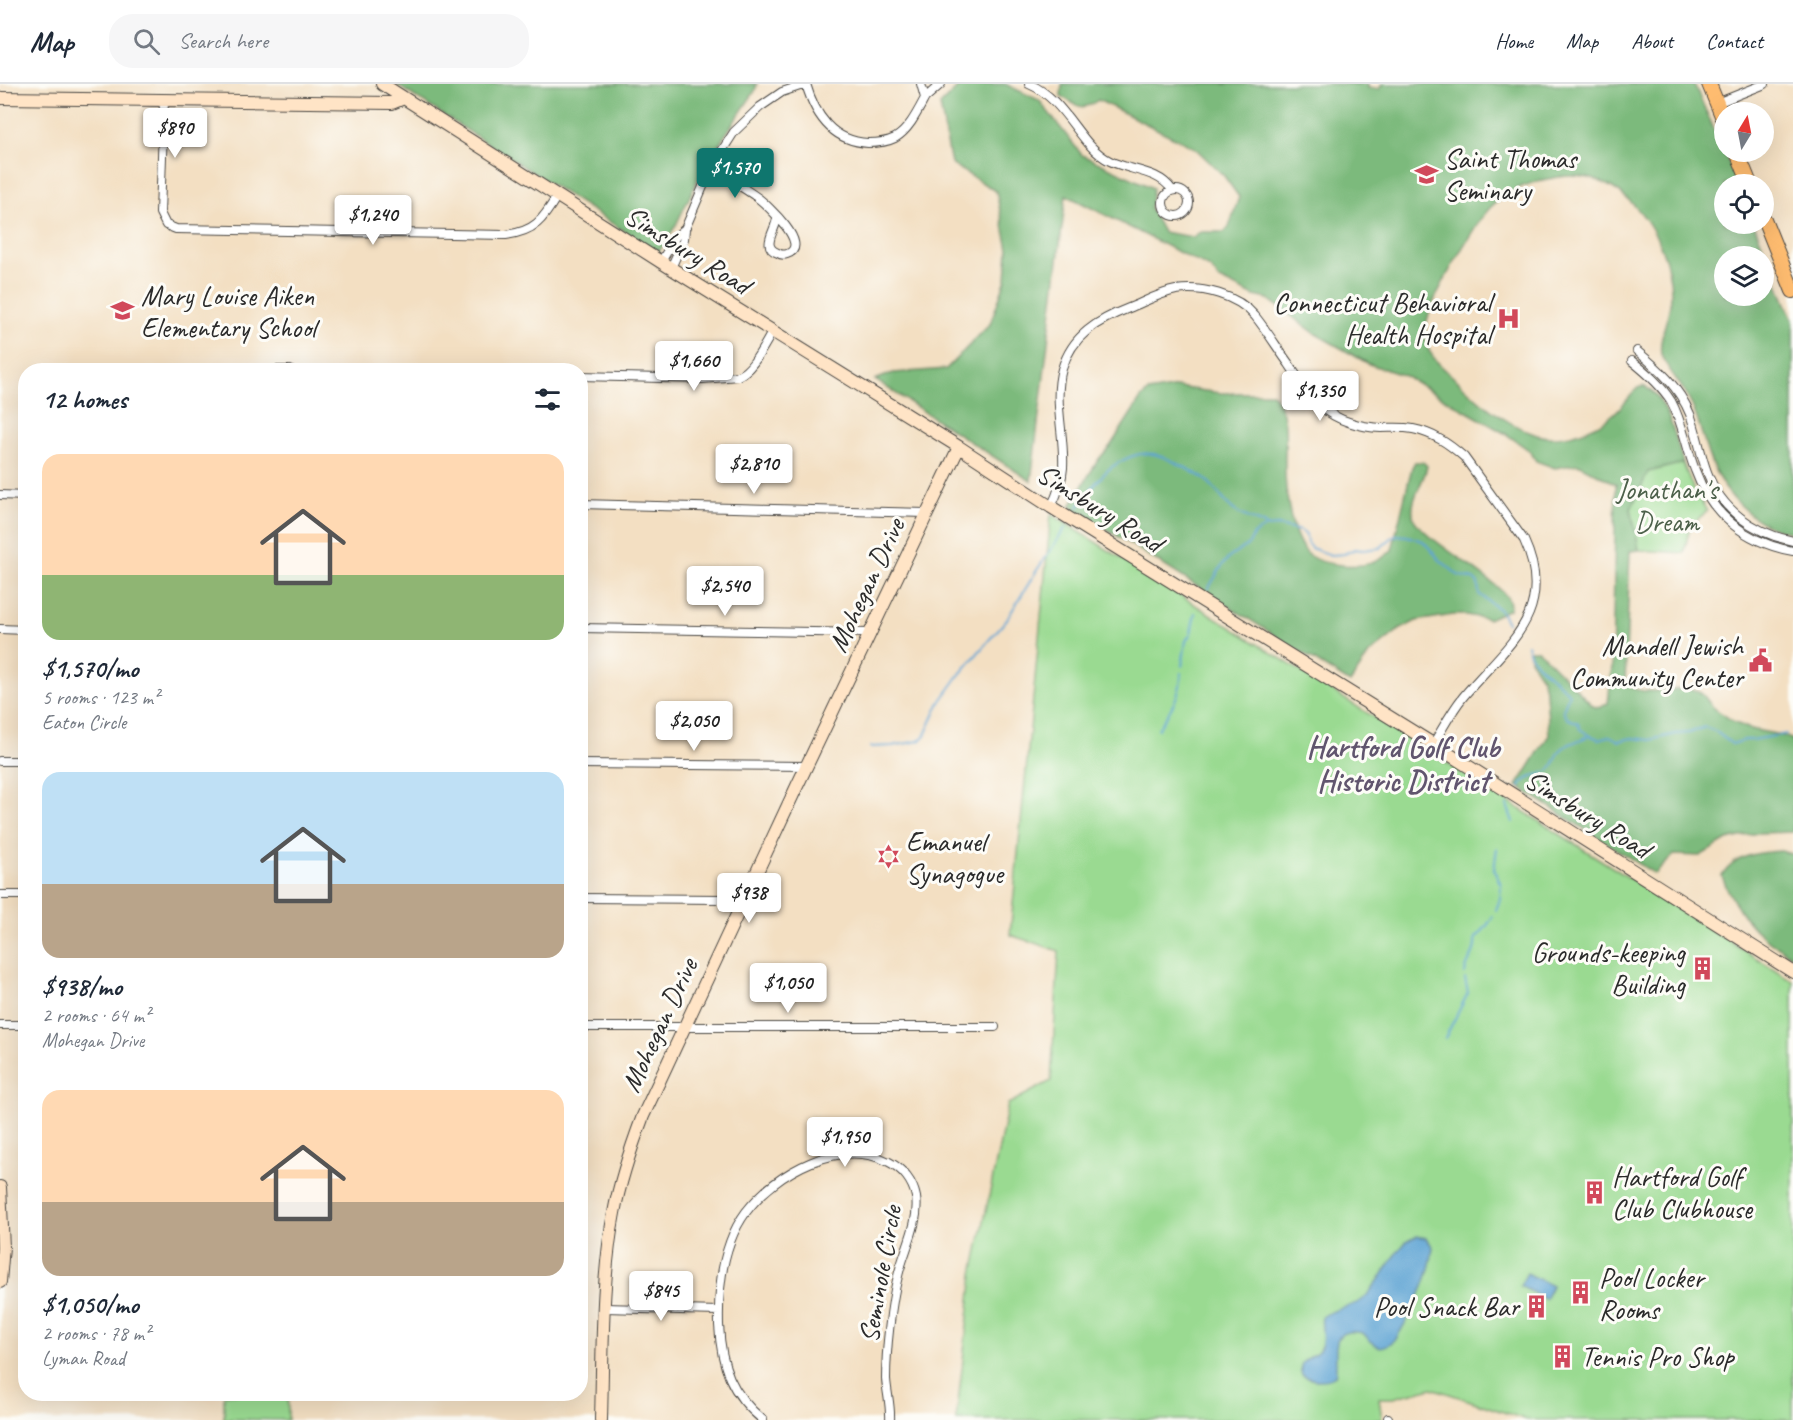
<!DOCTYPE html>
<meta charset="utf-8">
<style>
:root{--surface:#fff;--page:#f6f6f7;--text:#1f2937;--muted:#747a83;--line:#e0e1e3;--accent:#0f766e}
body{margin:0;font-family:Caveat,sans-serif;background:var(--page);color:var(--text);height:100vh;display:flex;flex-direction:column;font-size:22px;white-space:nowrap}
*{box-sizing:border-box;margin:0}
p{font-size:20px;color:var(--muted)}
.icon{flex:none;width:33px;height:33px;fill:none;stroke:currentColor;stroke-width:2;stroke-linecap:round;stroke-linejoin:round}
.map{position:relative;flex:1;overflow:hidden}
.details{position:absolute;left:18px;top:279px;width:570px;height:1038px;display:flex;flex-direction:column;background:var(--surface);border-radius:24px;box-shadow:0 6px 24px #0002}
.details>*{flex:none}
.needle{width:39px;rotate:10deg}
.tools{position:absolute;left:1714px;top:18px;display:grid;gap:12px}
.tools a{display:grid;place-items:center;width:60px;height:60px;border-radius:50%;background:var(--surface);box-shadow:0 6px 24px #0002;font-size:30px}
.price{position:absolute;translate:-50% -51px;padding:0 14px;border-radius:6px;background:#fff;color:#222;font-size:20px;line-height:39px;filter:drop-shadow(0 2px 3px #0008)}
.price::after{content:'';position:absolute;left:50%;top:36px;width:18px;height:14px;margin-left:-9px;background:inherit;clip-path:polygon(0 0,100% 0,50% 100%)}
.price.current{background:var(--accent);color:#fff}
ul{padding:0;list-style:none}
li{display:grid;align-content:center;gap:12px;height:318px;padding:0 24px}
li span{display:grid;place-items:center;height:186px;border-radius:18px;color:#555}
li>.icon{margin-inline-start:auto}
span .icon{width:108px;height:108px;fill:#fffc;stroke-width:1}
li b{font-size:26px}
h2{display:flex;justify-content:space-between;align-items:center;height:72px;padding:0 24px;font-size:26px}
header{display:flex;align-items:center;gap:36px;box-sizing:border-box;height:84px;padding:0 30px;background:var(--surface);border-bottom:2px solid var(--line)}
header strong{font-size:28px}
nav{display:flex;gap:33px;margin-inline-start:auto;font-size:21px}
.search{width:420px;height:54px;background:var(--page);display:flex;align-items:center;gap:15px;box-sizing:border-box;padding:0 21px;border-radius:24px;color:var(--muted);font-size:22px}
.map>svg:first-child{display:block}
.green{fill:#9ada91;stroke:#62825e;stroke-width:1.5}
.forest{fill:#7bba7b;stroke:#537253;stroke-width:1.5;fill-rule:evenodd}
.water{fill:#5fa4d4;stroke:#456880;stroke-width:1.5}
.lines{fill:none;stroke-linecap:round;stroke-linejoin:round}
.stream{stroke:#5fa4d4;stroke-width:2}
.street-casing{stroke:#494642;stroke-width:10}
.secondary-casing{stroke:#494642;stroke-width:14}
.primary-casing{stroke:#494642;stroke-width:16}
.street{stroke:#fff;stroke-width:8}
.secondary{stroke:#ffe4c6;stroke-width:12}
.primary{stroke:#febc70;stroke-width:14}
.labels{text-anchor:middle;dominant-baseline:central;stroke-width:6;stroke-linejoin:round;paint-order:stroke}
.poi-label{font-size:28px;fill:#2b2b2b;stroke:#fdfcf7;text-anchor:start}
.street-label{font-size:28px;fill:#2b2b2b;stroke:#fdfcf7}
.park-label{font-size:28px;fill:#4c604a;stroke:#fdfcf7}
.neighbourhood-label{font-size:30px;font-weight:bold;fill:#61556e;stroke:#fdfcf7}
</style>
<header>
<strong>Map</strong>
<div class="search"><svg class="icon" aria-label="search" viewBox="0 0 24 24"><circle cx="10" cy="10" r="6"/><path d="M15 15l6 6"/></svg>Search here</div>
<nav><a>Home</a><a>Map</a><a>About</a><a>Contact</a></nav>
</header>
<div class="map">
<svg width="1793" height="1336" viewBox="0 0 1793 1336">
<rect width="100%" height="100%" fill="#fdfcf7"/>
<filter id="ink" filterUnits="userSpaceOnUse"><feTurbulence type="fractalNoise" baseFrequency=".0167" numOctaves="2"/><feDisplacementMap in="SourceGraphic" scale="12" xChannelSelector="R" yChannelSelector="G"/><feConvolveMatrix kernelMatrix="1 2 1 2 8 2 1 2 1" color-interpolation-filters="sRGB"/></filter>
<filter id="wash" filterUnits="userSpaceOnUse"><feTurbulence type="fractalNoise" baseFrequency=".008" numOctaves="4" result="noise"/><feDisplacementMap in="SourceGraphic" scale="24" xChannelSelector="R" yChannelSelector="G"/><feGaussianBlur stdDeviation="1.35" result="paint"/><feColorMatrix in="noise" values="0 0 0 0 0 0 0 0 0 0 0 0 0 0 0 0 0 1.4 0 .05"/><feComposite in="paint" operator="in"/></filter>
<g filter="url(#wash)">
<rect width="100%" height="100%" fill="#f3dfc2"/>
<path class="green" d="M1683 379 1693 404 1707 427 1690 442 1684 469 1639 466 1631 425 1648 388Z
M1051 430 1793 897V1336H1527L1432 1304 1393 1314H1379L1382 1336H956L973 1190 1008 1020 1051 997 1059 867 1010 851Z
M224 1310H288V1336L224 1335Z"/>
<path class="forest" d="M395 0H757L755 7 705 81 675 143 658 169Z
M961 0H1005L1039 16 1082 71 1153 104 1150 124 1163 148 1193 153 1200 148H1224L1229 143 1239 113 1224 92 1195 64 1098 16C1082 28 1077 22 1061 12L1062 0H1368V4L1379 5 1382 0H1694L1738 100H1725V140H1754L1793 237V449C1752 443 1721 408 1708 370 1702 351 1698 333 1689 315 1684 304 1662 278 1661 270 1658 251 1672 230 1671 208 1669 151 1622 83 1559 93 1535 96 1511 105 1493 121 1476 136 1436 208 1429 230 1426 239 1424 250 1426 259 1431 277 1451 290 1464 303 1484 322 1511 342 1537 351 1559 358 1594 346 1611 332 1621 324 1629 313 1638 304L1643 302C1668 313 1676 355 1683 379L1648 388 1631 425 1639 466 1630 467 1625 600C1641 613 1669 604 1688 605 1703 605 1704 614 1713 623 1720 629 1729 634 1736 639 1754 650 1775 646 1793 656V748L1757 749 1727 756 1700 772 1674 771 1655 790 1517 702 1549 651 1546 609 1542 594 1530 575V566H1538L1593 622 1600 624 1608 619 1612 582 1616 400 1578 380 1555 384 1536 377 1530 367 1506 350 1403 291 1369 280 1316 250 1268 215 1254 212 1219 195 1210 184 1066 111 1031 397 875 296 893 289 946 285 990 240 1006 195 1008 165 996 107 951 80 940 21ZM1764 172V212H1725V172Z
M1177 303 1220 309H1272C1291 330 1284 358 1285 384 1285 407 1291 457 1310 472 1319 478 1331 480 1341 481 1361 483 1377 481 1392 466L1412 383 1415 378H1423L1427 382C1424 399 1408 417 1414 435 1417 442 1425 447 1430 452 1445 466 1503 502 1509 516 1510 519 1510 522 1510 525L1488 535 1466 531H1453L1416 537 1399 546 1369 570 1350 599 1070 422 1098 376 1111 361 1141 314 1148 308Z
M1781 767 1793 770V873C1783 866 1771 859 1761 851 1745 837 1729 812 1722 792 1735 771 1758 768 1781 767Z"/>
<path class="water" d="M1417 1152 1426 1154 1433 1163C1430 1196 1413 1226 1396 1255 1380 1269 1375 1262 1363 1249 1324 1241 1340 1273 1335 1292 1326 1298 1312 1297 1302 1291 1296 1275 1311 1276 1319 1266 1326 1257 1320 1243 1322 1233 1334 1224 1350 1224 1362 1216 1372 1209 1391 1177 1400 1165L1406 1158Z
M1527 1189 1552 1202 1545 1215 1520 1202Z"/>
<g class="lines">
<path class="stream" d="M1078 423C1086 413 1094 400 1103 391 1114 379 1136 367 1153 370 1166 372 1194 388 1206 396 1217 405 1223 418 1234 426 1244 433 1255 436 1267 442
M1208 505 1223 480 1230 473 1249 460 1254 450 1266 443 1278 442 1301 447 1306 451 1307 459 1311 464 1331 471 1344 470 1355 465 1362 466 1380 464 1395 451 1407 452 1423 457 1440 476 1458 491 1473 495 1478 499 1479 510 1500 526 1507 539
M1527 561C1532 584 1556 592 1569 610L1563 626 1567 634 1578 639 1580 645 1589 651 1599 655 1610 652 1619 657 1632 654 1650 656 1676 650 1689 649 1705 643 1715 647 1732 660 1745 656H1752L1786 650
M1182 582 1186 557 1191 549 1195 529
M1158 645C1169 629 1182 610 1181 589
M871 663 892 662 919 657 925 651 940 618 960 590 1007 535 1037 486 1066 443
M1520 703C1525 692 1539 692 1548 687 1555 682 1555 674 1560 667 1567 658 1580 658 1589 651
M1507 721 1513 738
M1496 826 1500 815 1501 801 1494 785 1497 764
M1465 890C1466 877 1477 869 1475 855 1482 848 1489 840 1493 832
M1445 954 1468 909 1465 895"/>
</g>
</g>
<g filter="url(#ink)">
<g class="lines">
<defs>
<path id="street" d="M806 0C815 31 832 57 868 59 877 59 887 58 895 54 909 46 918 27 925 14L921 0
M1029 0C1067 16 1079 62 1110 77 1130 87 1159 86 1172 106
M925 14 941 0
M164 16 160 129 166 141 176 145 506 151C535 147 543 136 557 112
M1717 19 1765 0
M711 84C726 94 743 103 758 114 767 121 812 162 787 170 784 171 781 171 778 169 760 163 776 146 777 134
M1163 119a13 13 0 1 1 26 0a13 13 0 1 1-26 0Z
M661 178 676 152 685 145
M671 184 684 155 685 145 711 84 734 48 760 23 782 8 806 0
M1637 267C1659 285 1679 303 1690 330 1697 349 1700 369 1707 388 1721 426 1754 449 1793 457
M1632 277C1647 289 1661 301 1671 317 1683 339 1686 363 1695 386 1711 431 1747 459 1793 467
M273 286H290
M580 292 702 295 738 292C753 286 764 261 773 247
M0 411 26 412
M580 420 926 429
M1051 423C1057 411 1062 398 1063 384 1065 351 1053 317 1062 285 1072 251 1098 236 1129 224 1144 218 1160 209 1176 206 1202 202 1237 211 1255 232 1267 247 1278 265 1289 280 1299 295 1308 311 1322 323 1337 337 1361 343 1381 344 1392 344 1402 343 1413 345 1433 349 1448 359 1464 373L1524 456C1558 530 1505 562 1463 613 1451 628 1443 644 1433 660
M580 544 870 549
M0 545 26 546
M0 677H26
M580 680 808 682
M0 811H26
M580 814 724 815 743 817
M0 941H26
M580 943H995
M604 1224 719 1227
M1388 1334V1336
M763 1336C731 1310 721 1282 719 1241 718 1204 723 1159 746 1128 776 1088 840 1053 889 1078 903 1085 913 1098 916 1113 920 1139 904 1166 898 1192 891 1220 886 1266 886 1295 887 1309 891 1323 890 1336"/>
<path id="secondary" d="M382 0 661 178 959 363 1051 423 1433 660 1793 888
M0 14 392 19 404 14
M0 1103 3 1163 0 1198
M601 1336C603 1267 601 1197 614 1129 620 1096 631 1064 643 1032L797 702 959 363"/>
<path id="primary" d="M1709 0 1725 39
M1737 68 1750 100
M1764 135 1793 207"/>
</defs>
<use href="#street" class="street-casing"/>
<use href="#secondary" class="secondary-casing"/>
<use href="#primary" class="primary-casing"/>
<use href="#street" class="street"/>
<use href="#secondary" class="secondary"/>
<use href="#primary" class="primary"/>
</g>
</g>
<defs>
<symbol id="school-bare" viewBox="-9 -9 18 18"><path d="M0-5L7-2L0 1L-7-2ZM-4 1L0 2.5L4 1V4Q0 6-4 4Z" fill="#d1495b" stroke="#fdfcf7" stroke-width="2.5" paint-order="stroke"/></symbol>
<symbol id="hospital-bare" viewBox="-9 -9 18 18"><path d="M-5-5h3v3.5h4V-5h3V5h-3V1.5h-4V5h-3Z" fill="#d1495b" stroke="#fdfcf7" stroke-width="2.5" paint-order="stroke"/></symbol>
<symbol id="civic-bare" viewBox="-9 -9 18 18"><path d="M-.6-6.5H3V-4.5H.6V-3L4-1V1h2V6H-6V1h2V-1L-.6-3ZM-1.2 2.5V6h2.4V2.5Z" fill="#d1495b" stroke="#fdfcf7" stroke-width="2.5" paint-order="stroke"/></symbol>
<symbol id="synagogue-bare" viewBox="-9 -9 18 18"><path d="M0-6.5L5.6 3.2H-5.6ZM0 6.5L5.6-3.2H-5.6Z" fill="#d1495b" stroke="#fdfcf7" stroke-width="2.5" paint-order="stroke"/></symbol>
<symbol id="building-bare" viewBox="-9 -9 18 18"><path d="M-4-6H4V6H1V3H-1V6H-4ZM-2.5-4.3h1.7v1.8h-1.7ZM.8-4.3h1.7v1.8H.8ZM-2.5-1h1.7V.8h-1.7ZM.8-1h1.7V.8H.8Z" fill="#d1495b" stroke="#fdfcf7" stroke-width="2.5" paint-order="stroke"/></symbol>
</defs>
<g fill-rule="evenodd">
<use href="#school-bare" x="1410" y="74" width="33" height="33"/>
<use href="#school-bare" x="106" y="210" width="33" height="33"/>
<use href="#hospital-bare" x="1492" y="218" width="33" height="33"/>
<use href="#civic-bare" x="1744" y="560" width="33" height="33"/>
<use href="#synagogue-bare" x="872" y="756" width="33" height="33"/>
<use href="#building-bare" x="1686" y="868" width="33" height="33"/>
<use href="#building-bare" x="1578" y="1092" width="33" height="33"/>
<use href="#building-bare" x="1564" y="1192" width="33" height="33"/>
<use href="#building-bare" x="1520" y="1206" width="33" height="33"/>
<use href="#building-bare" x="1546" y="1256" width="33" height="33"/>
</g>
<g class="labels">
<g class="poi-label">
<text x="1444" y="74">Saint Thomas<tspan x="1444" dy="32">Seminary</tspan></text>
<text x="141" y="211">Mary Louise Aiken<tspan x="141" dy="32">Elementary School</tspan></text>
<text x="1491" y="218" text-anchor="end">Connecticut Behavioral<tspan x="1491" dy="32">Health Hospital</tspan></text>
<text x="1743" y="561" text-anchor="end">Mandell Jewish<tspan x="1743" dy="32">Community Center</tspan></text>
<text x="906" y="757">Emanuel<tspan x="906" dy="32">Synagogue</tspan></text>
<text x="1685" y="868" text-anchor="end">Grounds-keeping<tspan x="1685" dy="32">Building</tspan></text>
<text x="1612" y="1092">Hartford Golf<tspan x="1612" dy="32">Club Clubhouse</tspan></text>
<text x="1599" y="1193">Pool Locker<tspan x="1599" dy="32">Rooms</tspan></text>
<text x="1519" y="1222" text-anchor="end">Pool Snack Bar</text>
<text x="1581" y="1272">Tennis Pro Shop</text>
</g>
<g class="street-label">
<text transform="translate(688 166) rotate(32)">Simsbury Road</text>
<text transform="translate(1100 424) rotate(32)">Simsbury Road</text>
<text transform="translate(866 501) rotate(-65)">Mohegan Drive</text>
<text transform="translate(1588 730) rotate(32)">Simsbury Road</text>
<text transform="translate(659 941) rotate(-65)">Mohegan Drive</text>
<text transform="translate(880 1190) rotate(-80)">Seminole Circle</text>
</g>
<g class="park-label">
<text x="1667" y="405">Jonathan's<tspan x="1667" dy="32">Dream</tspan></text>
</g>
<g class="neighbourhood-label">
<text x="1403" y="663">Hartford Golf Club<tspan x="1403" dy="34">Historic District</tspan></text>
</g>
</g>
</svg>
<div class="tools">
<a><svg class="needle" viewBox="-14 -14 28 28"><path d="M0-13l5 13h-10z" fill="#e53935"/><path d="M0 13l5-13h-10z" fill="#747a83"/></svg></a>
<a><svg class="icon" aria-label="locate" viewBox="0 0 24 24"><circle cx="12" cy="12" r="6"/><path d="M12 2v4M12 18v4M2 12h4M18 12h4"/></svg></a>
<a><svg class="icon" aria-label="layers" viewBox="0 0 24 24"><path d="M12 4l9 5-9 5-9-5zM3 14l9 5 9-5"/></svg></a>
</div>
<b class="price" style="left:175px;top:75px">$890</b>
<b class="price current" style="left:735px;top:115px">$1,570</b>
<b class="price" style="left:373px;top:162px">$1,240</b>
<b class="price" style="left:694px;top:308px">$1,660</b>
<b class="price" style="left:1320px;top:338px">$1,350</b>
<b class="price" style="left:754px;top:411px">$2,810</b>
<b class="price" style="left:725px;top:533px">$2,540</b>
<b class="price" style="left:694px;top:668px">$2,050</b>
<b class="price" style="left:749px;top:840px">$938</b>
<b class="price" style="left:788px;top:930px">$1,050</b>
<b class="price" style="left:845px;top:1084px">$1,950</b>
<b class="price" style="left:661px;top:1238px">$845</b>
<section class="details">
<h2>12 homes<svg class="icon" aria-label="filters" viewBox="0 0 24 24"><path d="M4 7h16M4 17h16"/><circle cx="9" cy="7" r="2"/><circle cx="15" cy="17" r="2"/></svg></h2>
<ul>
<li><span style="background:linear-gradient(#ffd9b3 65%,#8fb573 0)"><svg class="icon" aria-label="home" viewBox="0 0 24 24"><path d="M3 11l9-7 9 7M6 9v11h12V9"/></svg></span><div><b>$1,570/mo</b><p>5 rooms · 123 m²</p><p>Eaton Circle</p></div></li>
<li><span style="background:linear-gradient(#bfe0f5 60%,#b9a48a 0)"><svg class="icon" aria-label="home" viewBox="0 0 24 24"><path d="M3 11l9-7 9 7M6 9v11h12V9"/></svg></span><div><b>$938/mo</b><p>2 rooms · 64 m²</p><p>Mohegan Drive</p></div></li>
<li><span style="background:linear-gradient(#ffd9b3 60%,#b9a48a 0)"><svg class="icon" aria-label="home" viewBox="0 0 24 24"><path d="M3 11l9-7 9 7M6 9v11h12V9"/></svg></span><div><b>$1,050/mo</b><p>2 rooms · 78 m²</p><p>Lyman Road</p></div></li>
</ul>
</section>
</div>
